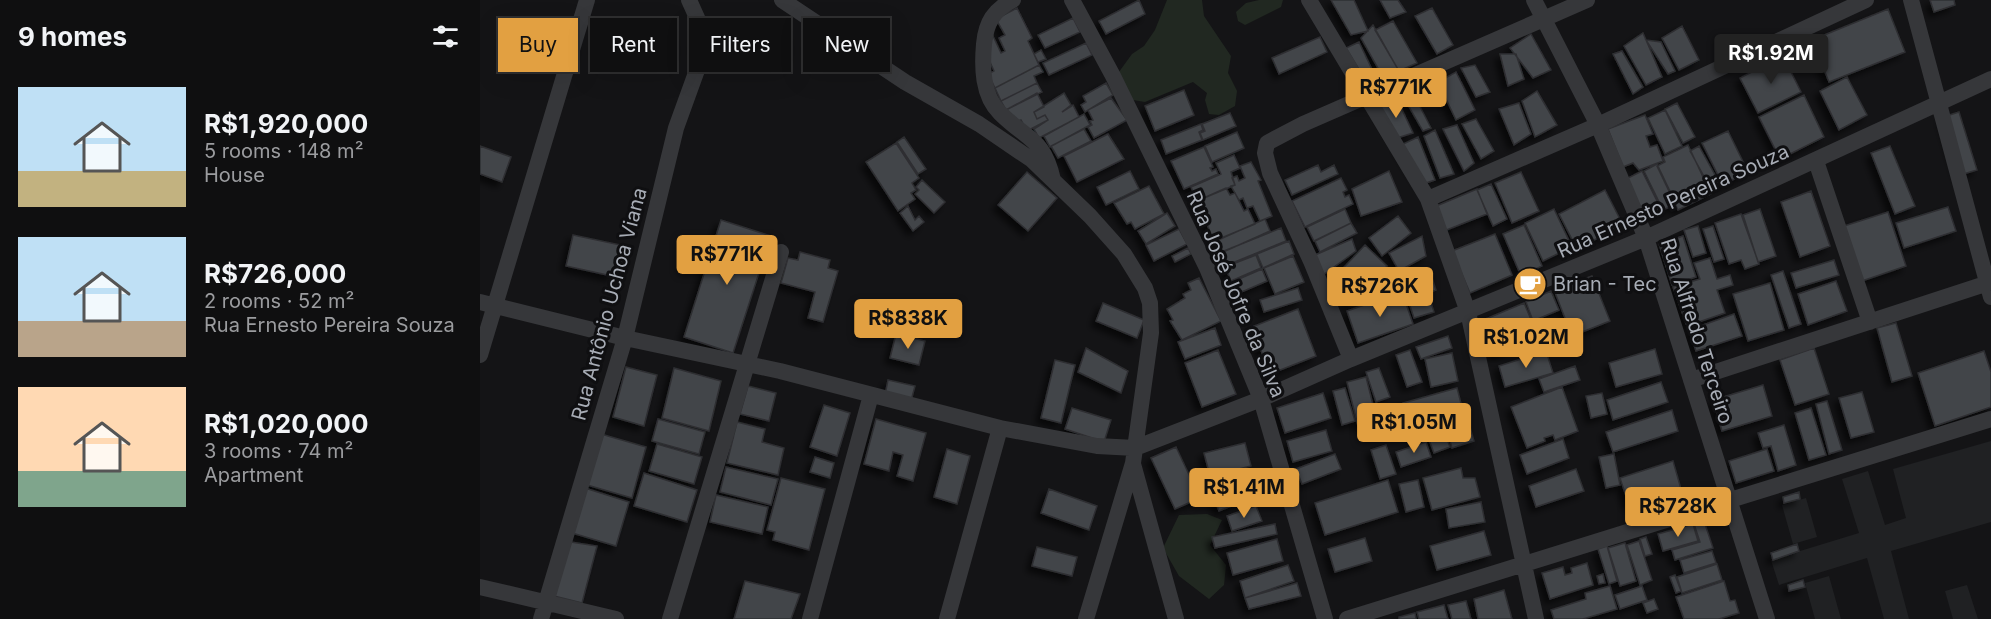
<!DOCTYPE html>
<meta charset="utf-8">
<style>
:root{--surface:#0f0f10;--page:#1d1d1e;--text:#f1f3f6;--muted:#9b9c9f;--line:#2f2f30;--accent:#e2a041}
body{margin:0;font-family:Inter,sans-serif;background:var(--page);color:var(--text);height:100vh;display:flex;flex-direction:column;font-size:22px;white-space:nowrap}
*{box-sizing:border-box;margin:0}
p{font-size:20px;color:var(--muted)}
.icon{flex:none;width:33px;height:33px;fill:none;stroke:currentColor;stroke-width:2;stroke-linecap:round;stroke-linejoin:round}
.map{position:relative;flex:1;overflow:hidden}
.sheet{display:flex;flex-direction:column;background:var(--surface);width:480px}
.sheet>*{flex:none}
.guide{position:absolute;left:18px;top:18px;width:570px;height:54px;display:flex;gap:12px}
.price{position:absolute;translate:-50% -51px;padding:0 14px;border-radius:6px;background:var(--accent);color:#111;font-size:20px;line-height:39px;filter:drop-shadow(0 2px 3px #0008)}
.price::after{content:'';position:absolute;left:50%;top:36px;width:18px;height:14px;margin-left:-9px;background:inherit;clip-path:polygon(0 0,100% 0,50% 100%)}
.price.on{background:#222;color:#fff}
ul{padding:0;list-style:none}
li{display:flex;align-items:center;gap:18px;height:150px;padding:0 18px}
li span{display:grid;place-items:center;flex:none;width:168px;height:120px;border-radius:0px;color:#555}
li>.icon{margin-inline-start:auto}
span .icon{width:72px;height:72px;fill:#fffc;stroke-width:1}
li b{font-size:26px}
h2{display:flex;justify-content:space-between;align-items:center;height:72px;padding:0 18px;font-size:26px}
.pill{padding:0 21px;border-radius:0px;background:var(--surface);box-shadow:0 6px 24px #0002,0 0 0 2px var(--line);font-size:21px;line-height:54px}
.pill.on{background:var(--accent);color:#111}
main{display:flex;flex:1;min-height:0}
.map>svg:first-child{display:block}
.built{fill:#202123}
.green{fill:#212821}
.building{fill:#434549;stroke:#2e2f32;stroke-width:1.5;filter:url(#shadow)}
.lines{fill:none;stroke-linecap:round;stroke-linejoin:round}
.street{stroke:#36373a;stroke-width:16}
.labels{text-anchor:middle;dominant-baseline:central;stroke-width:6;stroke-linejoin:round;paint-order:stroke}
.street-label{font-size:20px;fill:#a7acb5;stroke:#0f0f11}
.poi-label{font-size:20px;fill:#a7acb5;stroke:#0f0f11;text-anchor:start}
</style>
<main>
<section class="sheet">
<h2>9 homes<svg class="icon" aria-label="filters" viewBox="0 0 24 24"><path d="M4 7h16M4 17h16"/><circle cx="9" cy="7" r="2"/><circle cx="15" cy="17" r="2"/></svg></h2>
<ul>
<li><span style="background:linear-gradient(#bfe0f5 70%,#c2b280 0)"><svg class="icon" aria-label="home" viewBox="0 0 24 24"><path d="M3 11l9-7 9 7M6 9v11h12V9"/></svg></span><div><b>R$1,920,000</b><p>5 rooms · 148 m²</p><p>House</p></div></li>
<li><span style="background:linear-gradient(#bfe0f5 70%,#b9a48a 0)"><svg class="icon" aria-label="home" viewBox="0 0 24 24"><path d="M3 11l9-7 9 7M6 9v11h12V9"/></svg></span><div><b>R$726,000</b><p>2 rooms · 52 m²</p><p>Rua Ernesto Pereira Souza</p></div></li>
<li><span style="background:linear-gradient(#ffd9b3 70%,#7fa58c 0)"><svg class="icon" aria-label="home" viewBox="0 0 24 24"><path d="M3 11l9-7 9 7M6 9v11h12V9"/></svg></span><div><b>R$1,020,000</b><p>3 rooms · 74 m²</p><p>Apartment</p></div></li>
</ul>
</section>
<div class="map">
<svg width="1511" height="619" viewBox="0 0 1511 619">
<defs>
<filter id="shadow"><feDropShadow dx="-5" dy="5" stdDeviation="3" flood-color="#0009"/></filter>
</defs>
<rect width="100%" height="100%" fill="#141416"/>
<path class="built" d="M1511 441V522L1411 551 1429 619H1404L1387 558 1299 585 1291 560 1379 533 1362 479 1388 471 1405 525 1426 518 1413 469Z
M1326 498 1337 537 1313 544 1302 505Z
M1349 576 1361 619H1335L1325 583Z
M1487 585 1498 619H1473L1465 591Z"/>
<path class="green" d="M687 0H722L724 16 751 56 748 73 757 91 755 106 739 115 729 114 725 100 727 93 713 82 665 102 647 99 636 76 652 54 664 46 675 30Z
M779 0H803L801 7 765 25 758 21 756 12 766 3Z
M727 514 742 520 730 545 746 565 744 585 729 599 699 576 683 548 699 515Z"/>
<path class="building" d="M659 0 665 14 626 34 619 21Z
M851 0H874L888 31 871 35Z
M900 0H918L926 12 910 18Z
M1450 0H1474L1475 5 1454 12Z
M537 8 552 38 548 41 559 65 515 88 508 74 514 71 506 53 513 36 521 53 525 51 519 38 525 35 516 19Z
M952 8 973 45 957 54 935 16Z
M1408 9 1425 52 1349 82 1332 40Z
M593 18 600 32 565 48 558 35Z
M913 21 937 63 919 71 895 30Z
M893 25 919 71 903 77 881 38Z
M1202 26 1219 60 1199 70 1182 38Z
M1163 33 1182 77 1166 85 1144 46Z
M1051 34 1071 70 1053 78 1030 48Z
M840 37 847 52 799 74 792 58Z
M1166 40 1181 42 1195 71 1188 74Z
M879 42 898 82 884 78 866 48Z
M606 43 612 55 569 75 563 63Z
M561 50 566 59 558 62 554 54Z
M1142 51 1163 87 1153 94 1133 54Z
M1020 54H1036L1044 79 1028 86Z
M1303 56 1321 92 1278 113 1260 78Z
M559 65 563 72 554 76 557 83 521 101 515 88Z
M995 65 1010 92 996 97 981 68Z
M976 72 995 110 976 120 958 82Z
M1367 77 1387 115 1359 130 1340 91Z
M557 83 562 92 526 110 521 101Z
M626 83 633 95 605 112 601 105 606 102 603 96Z
M704 90 714 115 675 131 665 106Z
M932 91 951 128 943 131 924 98Z
M1057 91 1077 125 1055 137 1042 101Z
M557 93 564 107 554 112 557 119 565 115 568 120 547 131 541 120 538 121 526 110Z
M584 93 591 105 582 112 593 105 599 117 559 138 554 129 568 120 565 115 557 119 554 112Z
M1324 95 1344 137 1300 159 1279 117Z
M631 98 647 120 614 138 608 127 612 125 610 121 613 120 608 110Z
M917 99 933 133 917 138 898 108Z
M1039 103 1051 134 1034 145 1019 109Z
M1197 103 1215 137 1203 143 1185 109Z
M1185 110 1202 146 1185 154 1168 118Z
M1479 112 1497 170 1480 175 1463 117Z
M750 113 756 126 723 140 720 133 725 131 722 124Z
M604 114 610 125 570 147 564 136Z
M1165 115 1173 134 1166 136 1170 147 1177 145 1183 161 1159 170 1153 163 1143 167 1128 129Z
M996 119 1014 151 1001 159 982 124Z
M721 124 723 130 719 132 722 140 686 154 681 140Z
M977 125 994 163 984 171 963 129Z
M604 129 611 141 578 158 571 146Z
M955 130 974 174 960 178 944 136Z
M1248 131 1268 172 1243 185 1222 143Z
M757 132 764 148 732 162 725 146Z
M628 134 644 159 597 182 584 156Z
M424 137 446 169 438 174 417 142Z
M938 137 955 180 943 184 919 146Z
M416 143 439 178 432 183 436 190 431 193 435 199 418 211 386 162Z
M1208 145 1231 194 1198 210 1177 166 1185 162 1183 157Z
M0 146 31 157 22 182 0 174Z
M1219 146 1240 184 1231 189 1210 151Z
M1410 146 1435 206 1415 214 1391 153Z
M724 147 733 167 730 168 732 171 736 169 738 174 704 189 691 161Z
M754 155 760 168 751 172 755 185 717 201 711 187 741 174 736 163Z
M771 162 781 180 778 181 792 216 780 221 773 206 767 208 763 198 759 200 751 186 755 185 752 178 757 176 759 181 765 178 760 166Z
M1177 164 1196 204 1183 210 1164 171Z
M838 165 841 172 854 165 858 174 812 195 805 180Z
M650 171 659 189 626 205 617 187Z
M909 171 922 202 881 216 872 189Z
M1162 171 1181 209 1163 218 1144 180Z
M547 172 577 198 548 231 518 205Z
M1041 172 1059 211 1032 223 1015 183Z
M861 178 867 190 863 192 865 197 869 195 873 204 825 227 812 201Z
M442 180 465 202 454 213 435 194 439 190 436 187Z
M1011 184 1027 219 1013 226 997 190Z
M669 186 684 214 655 229 651 222 647 224 634 203Z
M746 188 750 195 755 193 764 211 768 209 775 224 734 241 717 201Z
M997 189 1007 214 964 231 954 207Z
M1125 190 1143 225 1097 249 1079 214Z
M1331 191 1350 246 1320 257 1301 202Z
M428 206 435 220 439 216 444 222 433 231 420 213Z
M1468 207 1476 231 1424 248 1416 223Z
M865 209 871 223 834 241 827 227Z
M1074 209 1092 247 1063 261 1045 223Z
M1280 209 1296 256 1278 262 1263 215Z
M1408 212 1426 266 1379 282 1361 227Z
M687 213 695 226 666 244 658 231Z
M1261 214 1279 264 1265 269 1261 260 1249 264 1235 223Z
M918 216 931 233 902 256 889 238Z
M785 219 790 231 741 253 736 241Z
M241 220 291 236 253 353 204 337Z
M871 223 877 233 840 252 835 241Z
M1044 225 1062 266 1041 276 1023 234Z
M1218 226 1226 253 1213 257 1204 230Z
M1233 226 1244 259 1234 262 1223 229Z
M801 228 806 241 745 266 739 253Z
M699 229 707 244 674 261 666 245Z
M1015 234 1032 275 990 293 972 251Z
M93 235 150 247 147 266 135 263 132 276 86 266Z
M942 236 946 256 919 271 909 253Z
M1203 236 1216 277 1192 285 1179 244Z
M872 239 876 251 843 275 835 255Z
M809 241 814 254 783 268 777 254Z
M885 245 907 266 871 303 849 283Z
M708 248 711 254 695 262 692 256Z
M320 252 350 260 348 268 358 271 343 322 328 318 335 292 301 283 308 258 318 260Z
M776 255 781 268 751 281 745 267Z
M813 256 824 282 795 294 784 268Z
M1230 258 1237 279 1250 275 1253 285 1237 290 1245 313 1207 326 1193 287 1220 279 1214 263Z
M1354 260 1359 275 1316 288 1311 273Z
M782 269 787 281 757 294 752 282Z
M944 271 947 277 951 275 956 290 948 293 954 312 934 318 921 278Z
M1303 271 1321 324 1309 328 1291 275Z
M1112 276 1130 321 1092 336 1074 290Z
M719 278 741 321 702 340 690 321 693 320 687 309 705 298 703 294 711 290 708 283Z
M1356 281 1367 311 1328 325 1318 294Z
M1290 283 1304 330 1268 341 1253 294Z
M818 288 822 300 784 312 780 300Z
M1071 291 1079 310 1053 321 1046 302Z
M922 292 933 324 878 343 867 311Z
M623 303 664 320 657 338 616 321Z
M1044 303 1058 336 1016 355 1001 321Z
M818 309 836 356 790 374 772 327Z
M1254 314 1262 336 1216 351 1209 330Z
M1416 323 1432 376 1412 382 1397 328Z
M735 328 741 345 705 359 698 342Z
M416 334 445 341 439 365 410 358Z
M968 336 972 348 941 359 936 347Z
M606 348 648 371 641 393 598 372Z
M1334 348 1349 394 1315 405 1300 360Z
M1175 349 1182 374 1136 387 1129 363Z
M738 350 756 394 722 407 705 363Z
M930 350 942 382 927 387 916 355Z
M1066 351 1073 373 1025 387 1019 366Z
M1504 351 1511 372V407L1455 426 1438 373Z
M972 353 978 381 951 387 945 359Z
M575 360 595 365 581 423 561 418Z
M1095 366 1100 380 1064 392 1059 379Z
M146 367 177 375 164 426 133 417Z
M194 368 241 381 229 431 182 418Z
M899 368 910 397 896 402 886 372Z
M886 377 897 421 878 426 867 382Z
M408 380 435 386 431 401 405 395Z
M1181 382 1188 402 1133 420 1127 400Z
M1283 385 1292 416 1242 431 1233 400Z
M268 386 296 393 289 421 260 414Z
M1082 387 1098 431 1075 440 1073 435 1064 438 1065 441 1047 448 1031 407Z
M865 388 875 421 862 425 853 391Z
M977 388 983 411 930 426 923 403Z
M1382 392 1394 432 1371 438 1359 398Z
M843 393 851 418 805 433 797 408Z
M1122 393 1127 414 1111 418 1106 396Z
M1347 401 1362 450 1349 454 1336 404Z
M344 405 370 413 357 456 330 447Z
M592 408 631 420 624 442 585 429Z
M1331 408 1346 455 1329 460 1315 413Z
M1192 410 1198 431 1133 452 1126 432Z
M178 419 225 432 219 454 172 441Z
M396 419 446 433 433 481 417 476 423 455 413 452 409 471 384 464Z
M257 422 285 429 282 442 304 448 298 475 247 463Z
M989 424 994 441 972 448 967 430Z
M1304 425 1316 465 1298 471 1291 446 1283 448 1278 433Z
M846 430 852 451 813 462 807 441Z
M964 431 970 447 954 453 948 437Z
M121 434 166 447 152 498 107 485Z
M1083 439 1089 458 1047 474 1040 455Z
M946 442 951 457 921 467 916 452Z
M765 443 771 466 730 476 724 453Z
M177 444 222 457 214 484 169 471Z
M906 445 916 474 900 479 891 450Z
M696 447 720 498 695 509 671 458Z
M467 449 490 456 477 504 454 497Z
M1287 449 1294 471 1256 483 1249 461Z
M855 454 861 469 822 484 816 469Z
M1134 454 1140 485 1126 488 1119 457Z
M335 457 354 463 350 478 330 472Z
M1193 461 1201 489 1149 505 1140 478Z
M246 467 298 479 291 505 240 492Z
M981 468 983 478H995L1000 497 952 510 943 478Z
M1096 469 1104 491 1056 507 1049 486Z
M787 470 794 489 739 511 732 493Z
M164 473 217 490 207 522 154 506Z
M301 478 345 489 329 550 293 540 295 532 287 530Z
M908 480 918 512 845 535 835 503Z
M938 480 944 507 926 512 919 484Z
M105 488 149 502 136 546 92 533Z
M569 489 617 506 609 530 561 513Z
M1319 492 1320 499 1304 503 1303 497Z
M236 495 288 507 282 534 230 522Z
M1001 502 1005 522 969 528 966 509Z
M776 506 782 521 752 531 747 516Z
M1224 521 1233 548 1195 560 1192 550 1220 542 1214 524Z
M795 524 797 534 735 548 732 537Z
M1213 524 1218 541 1183 551 1178 534Z
M1004 531 1011 555 957 570 950 546Z
M1166 537 1172 554 1165 556 1160 539Z
M885 538 892 561 855 572 848 549Z
M797 539 803 561 753 575 747 553Z
M84 541 117 546 102 603 74 596Z
M1159 541 1172 580 1160 585 1147 545Z
M1145 543 1156 581 1140 586 1128 548Z
M1317 544 1319 551 1293 560 1291 553Z
M1127 546 1137 581 1129 584 1118 549Z
M557 547 597 557 592 576 552 566Z
M1232 551 1236 563 1204 573 1200 560Z
M1107 563 1113 585 1070 599 1062 573 1083 567 1085 575 1092 573 1091 568Z
M1237 564 1242 580 1202 593 1197 577Z
M808 565 814 581 765 598 760 581Z
M1123 574 1125 583 1119 584 1117 576Z
M1195 575 1201 591 1196 593 1190 577Z
M1323 580 1325 587 1309 591 1308 585Z
M265 581 320 594 311 619H254Z
M1244 581 1250 601 1255 600 1259 613 1239 619H1204L1196 597Z
M817 583 821 596 769 609 765 598Z
M1130 586 1137 609 1103 619H1074L1071 610 1106 599 1105 593Z
M1162 586 1167 600 1140 609 1135 595Z
M1024 590 1032 619H998L994 599Z
M1174 599 1178 609 1167 613 1163 603Z
M986 601 991 619H972L968 605Z
M964 605 968 619H939L937 612Z
M935 613 936 619H919V617Z"/>
<g class="lines">
<path class="street" d="M302 0 425 82 499 124 552 160 610 216 644 254 665 288 670 303 671 333 653 463 606 619
M533 0C514 10 506 22 504 44 502 67 502 95 520 113 547 140 564 138 573 180
M592 0 633 76 727 268 781 399 845 619
M829 0 948 199 988 312 1056 619
M1054 0 1118 125 1166 238 1287 619
M1431 0 1511 297
M1336 161 1390 322
M948 199 1118 125 1386 0
M0 302 145 338 300 371 520 428 617 446 655 448 781 399 871 359 1166 238 1511 79
M0 355 107 0
M871 359 831 261 790 173 785 153 787 143 823 124 1107 0
M1211 380 1511 282
M653 464 696 619
M0 587 136 619
M61 619 145 338 196 128 217 70 220 34 218 20 209 0
M190 619 301 252
M330 619 391 395
M467 619 520 428
M867 619 1511 419"/>
</g>
<defs>
<symbol id="cafe-disc" viewBox="-11 -11 22 22"><circle r="9.5" fill="#e2a041" stroke="#0f0f11"/><path d="M-5.5-4.5H6V0H3Q3 3.5 0 3.5H-2.5Q-5.5 3.5-5.5 0ZM3-3.2v2h1.7v-2ZM-6 4.5H4V6H-6Z" fill="#fff"/></symbol>
</defs>
<g fill-rule="evenodd">
<use href="#cafe-disc" x="1031" y="265" width="38" height="38"/>
</g>
<g class="labels">
<g class="street-label">
<text transform="translate(1193 201) rotate(-24)">Rua Ernesto Pereira Souza</text>
<text transform="translate(756 294) rotate(67)">Rua José Jofre da Silva</text>
<text transform="translate(129 304) rotate(-75)">Rua Antônio Uchoa Viana</text>
<text transform="translate(1217 331) rotate(72)">Rua Alfredo Terceiro</text>
</g>
<g class="poi-label">
<text x="1073" y="284">Brian - Tec</text>
</g>
</g>
</svg>
<b class="price on" style="left:1291px;top:85px">R$1.92M</b>
<b class="price" style="left:916px;top:119px">R$771K</b>
<b class="price" style="left:247px;top:286px">R$771K</b>
<b class="price" style="left:900px;top:318px">R$726K</b>
<b class="price" style="left:428px;top:350px">R$838K</b>
<b class="price" style="left:1046px;top:369px">R$1.02M</b>
<b class="price" style="left:934px;top:454px">R$1.05M</b>
<b class="price" style="left:764px;top:519px">R$1.41M</b>
<b class="price" style="left:1198px;top:538px">R$728K</b>
<div class="guide">
<a class="pill on">Buy</a>
<a class="pill">Rent</a>
<a class="pill">Filters</a>
<a class="pill">New</a>
</div>
</div>
</main>
